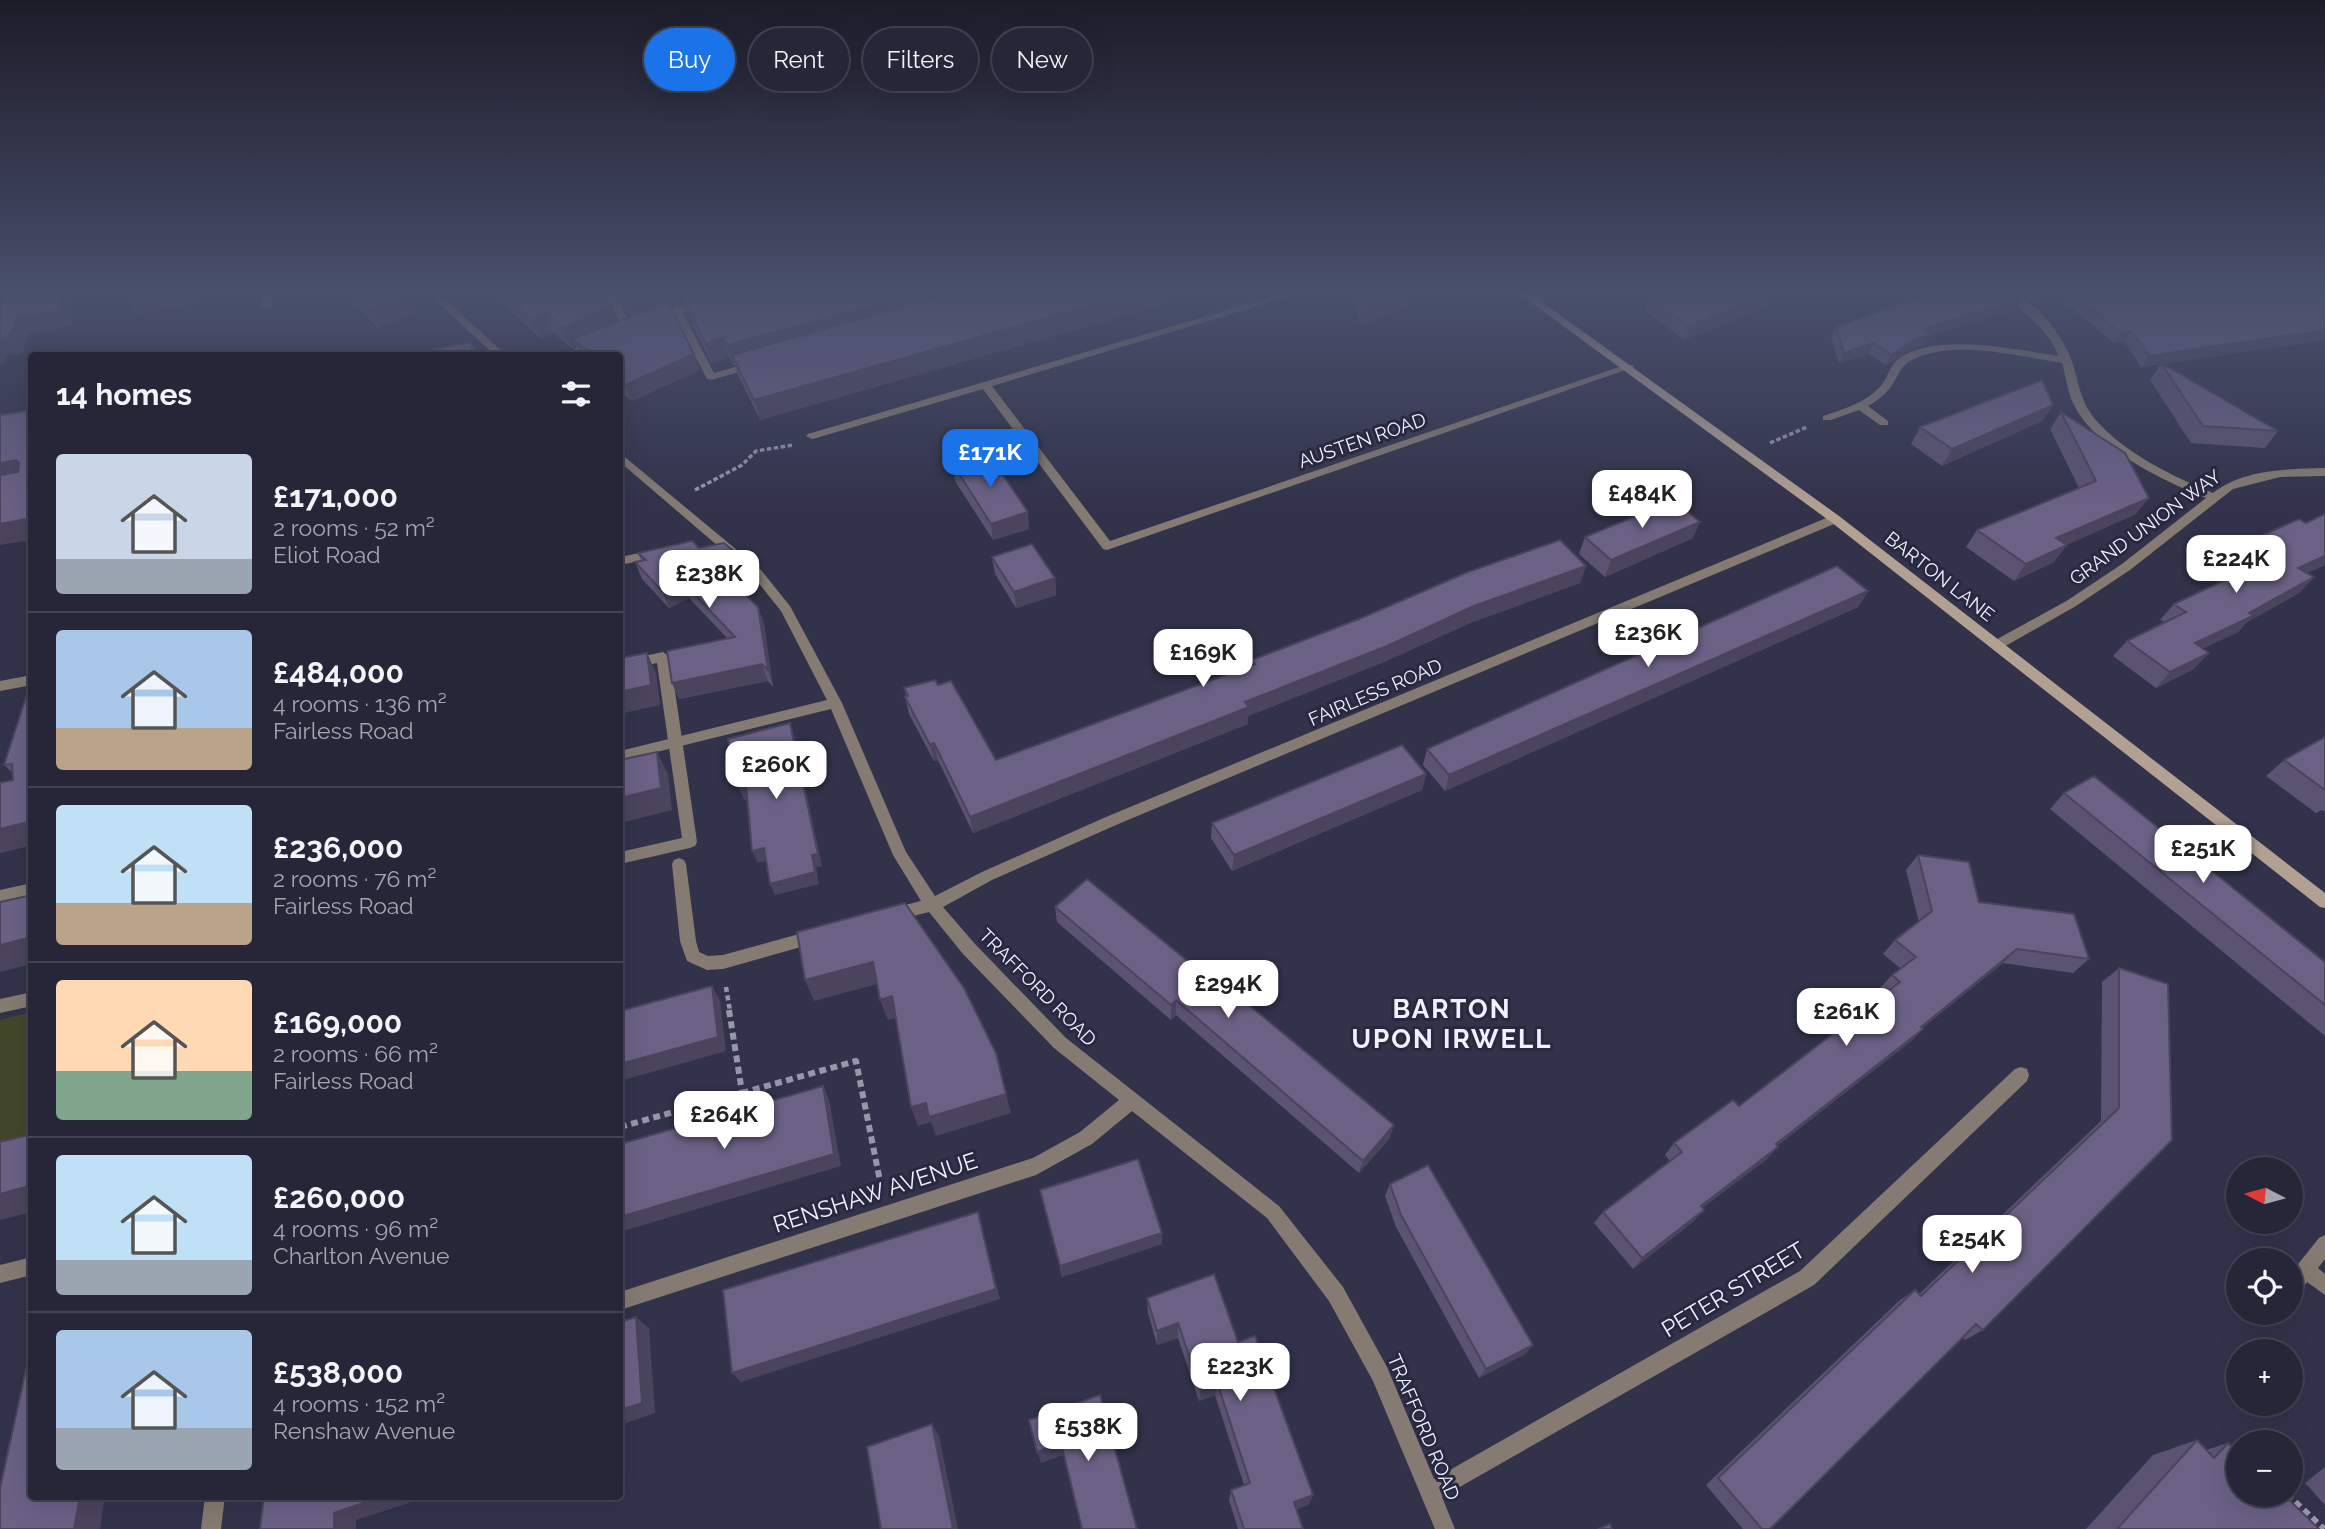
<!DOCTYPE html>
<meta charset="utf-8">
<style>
:root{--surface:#262638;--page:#323243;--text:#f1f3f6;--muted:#a4a5ae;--line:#424353;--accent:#1a73e8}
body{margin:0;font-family:Raleway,sans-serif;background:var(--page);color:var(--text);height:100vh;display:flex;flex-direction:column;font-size:26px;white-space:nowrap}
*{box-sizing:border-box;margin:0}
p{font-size:23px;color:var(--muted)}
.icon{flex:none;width:38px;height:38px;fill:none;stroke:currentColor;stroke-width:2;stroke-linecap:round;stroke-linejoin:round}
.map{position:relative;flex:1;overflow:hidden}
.details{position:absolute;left:28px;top:352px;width:595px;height:1148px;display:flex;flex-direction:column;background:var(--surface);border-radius:7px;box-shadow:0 7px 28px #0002,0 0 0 2px var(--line)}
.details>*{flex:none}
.top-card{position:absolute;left:644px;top:28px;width:665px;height:63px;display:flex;gap:14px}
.needle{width:46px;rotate:276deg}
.controls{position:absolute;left:2226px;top:1157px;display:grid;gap:14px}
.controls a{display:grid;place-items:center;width:77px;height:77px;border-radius:50%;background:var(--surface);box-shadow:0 7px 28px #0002,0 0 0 2px var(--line);font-size:35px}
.price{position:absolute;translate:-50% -60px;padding:0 16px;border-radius:14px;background:#fff;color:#222;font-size:23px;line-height:46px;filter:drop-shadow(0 2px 4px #0008)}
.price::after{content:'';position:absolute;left:50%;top:42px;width:21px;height:16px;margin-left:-10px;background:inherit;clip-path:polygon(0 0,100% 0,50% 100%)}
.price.selected{background:var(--accent);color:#fff}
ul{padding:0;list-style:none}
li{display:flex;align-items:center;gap:21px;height:175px;padding:0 28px}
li+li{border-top:2px solid var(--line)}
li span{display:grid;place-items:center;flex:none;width:196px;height:140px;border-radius:7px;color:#555}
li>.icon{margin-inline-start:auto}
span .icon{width:84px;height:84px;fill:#fffc;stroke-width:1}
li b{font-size:30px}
h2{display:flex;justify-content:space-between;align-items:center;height:84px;padding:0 28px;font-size:30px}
.chip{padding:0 24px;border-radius:32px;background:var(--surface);box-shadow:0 7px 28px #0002,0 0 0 2px var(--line);font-size:24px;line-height:63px}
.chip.selected{background:var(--accent);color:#fff}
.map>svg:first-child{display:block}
.green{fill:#43472a}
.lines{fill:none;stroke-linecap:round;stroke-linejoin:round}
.path-far2{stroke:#9697a9;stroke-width:3.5;stroke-dasharray:4.5 2.5;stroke-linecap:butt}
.path-far1{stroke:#9697a9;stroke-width:4.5;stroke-dasharray:5 3.5;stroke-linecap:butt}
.path{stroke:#9697a9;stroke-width:6;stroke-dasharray:7 4.5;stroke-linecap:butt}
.service{fill:#857b72;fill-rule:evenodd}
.minor{fill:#857b72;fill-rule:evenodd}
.secondary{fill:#b2a193;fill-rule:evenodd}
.wall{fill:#5b5372}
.shaded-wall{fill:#4a445d}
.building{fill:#6a6185;stroke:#4a445d;stroke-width:2}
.labels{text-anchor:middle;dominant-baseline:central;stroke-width:6;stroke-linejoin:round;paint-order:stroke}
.street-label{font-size:19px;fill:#f0f1fe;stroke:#282940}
.near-street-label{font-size:23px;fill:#f0f1fe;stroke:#282940}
.district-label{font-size:26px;font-weight:bold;letter-spacing:2px;fill:#f0f1fe;stroke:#282940}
</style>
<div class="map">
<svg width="2325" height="1529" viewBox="0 0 2325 1529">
<rect width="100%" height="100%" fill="#32334b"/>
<path class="green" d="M31 1012V1141L0 1149V1020Z"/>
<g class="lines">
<path class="path-far2" d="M1770 443 1807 427
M695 490 742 465 756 451 793 445"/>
<path class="path-far1" d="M726 987 730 1011"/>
<path class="path" d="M729 1010 742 1092
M620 1127 856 1061 881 1186
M2287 1494 2324 1529"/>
<path class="service" d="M262 292H272L271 309 262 307Z
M602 292H612L633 327 632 329H624Z
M676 306 681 309 714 373 753 362 757 363V367L711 380 707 379 671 309Z
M663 652 670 657 697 842 695 846 690 848 620 864V852L682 838 657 663 620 671V661Z
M32 992V1006L0 1013V999Z"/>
<path class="minor" d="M426 292H437L506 355H495Z
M1288 292H1304L992 386 1110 541 1625 365H1633L1634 367 1107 550 1103 549 983 389 816 438 812 439 806 436 808 434Z
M2000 292C2031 292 2061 332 2071 359 2079 380 2079 400 2095 419 2124 453 2172 476 2213 493 2243 469 2288 469 2325 468V476L2280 477 2233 489 2130 570 2076 606 2002 648H1992L1991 645 1992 642 2068 600 2122 564 2206 498C2163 481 2095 448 2074 405 2067 391 2066 376 2062 363 2017 356 1947 337 1907 363 1901 367 1899 374 1895 380 1889 392 1879 400 1868 406L1888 421V425H1880L1859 410 1831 420H1823V416C1844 409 1869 402 1883 383 1888 376 1890 366 1897 360 1933 331 2017 350 2059 356 2046 326 2023 313 2000 292Z
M703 300 707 301V305L655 320 650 317Z
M595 339 600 342 599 344 576 355H563Z
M620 453 761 570 790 606 842 703 906 852 935 896 982 872 1106 817 1831 516H1839V522L1116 825 992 880 943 907 975 944 1066 1038 1279 1206 1343 1287 1387 1367 1434 1479 1800 1271 2015 1069 2021 1067 2027 1069 2029 1075 2027 1081 1814 1285 1442 1497 1455 1529H1435L1373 1381 1329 1301 1267 1218 1132 1111 1092 1144 1036 1175 620 1310V1292L1033 1158 1080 1132 1119 1100 1054 1048 963 954 929 912 890 922 885 920 882 915 885 910 921 901 893 855 831 709 620 761V751L827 700 781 611 753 576 620 462Z
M659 549 665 553 663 556 620 565V557Z
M32 675V685L0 691V681Z
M679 858 684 860 686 864 696 941 699 952 708 956 723 955 817 929 822 931 825 936 822 941 723 969 707 970 687 961 680 941 672 864 674 860Z
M32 883V895L0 902V890Z
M2325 1235V1259L2318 1268 2325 1274V1295L2307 1282 2298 1295 2291 1297V1273L2319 1238Z
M32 1257V1275L0 1283V1265Z
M205 1496H225L221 1529H201Z"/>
<path class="secondary" d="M1517 292H1528L1839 516 2325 893V908L2320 907 1831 522Z"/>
</g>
<path class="wall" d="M345 292H399L413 314 379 326 380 331Z
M491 292H603L618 322 630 317 615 292H1207L760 420 738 375 735 365H733L729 357 712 364 687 315 684 304 680 305 675 304 669 306 694 354 700 370 632 401 620 391V355H580L576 346 571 348 554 333 541 339Z
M1350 292H1409L1407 308 1360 324Z
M1661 292H1768L1765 308 1684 340 1645 311 1649 297Z
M1928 292H2325V340L2162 364 2278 431 2265 448 2191 443 2150 380 2161 364 2141 367 2125 342 2114 343 2058 296 2034 303 2014 292 2016 309 1930 335 1925 345 1911 349 1886 365 1869 354 1839 363 1831 337 1836 327 1931 294Z
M2053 405 2042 421 1942 466 1911 444 1920 427Z
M2061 412 2136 514 2066 545 2054 562 2014 581 1966 547 1977 530 2079 488 2050 429Z
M953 464 1029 529 993 540 955 481Z
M2325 514V565L2307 573 2314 577 2299 593 2247 622 2238 632 2202 649 2194 669 2156 688 2113 656 2127 641 2164 622 2160 620 2174 604 2215 585 2224 574 2257 556 2249 551 2263 535 2306 523Z
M1585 537 1693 538 1605 577 1579 554Z
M699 548 737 554 743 571 729 578 758 607 764 624 773 687 768 681 679 699 672 683 727 638 689 598 669 608 642 579 635 562 641 560 638 553Z
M992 557 1055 578 1056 595 1016 608 995 574Z
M1586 566 1580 583 1470 623 1384 662 1248 716V724L973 833 938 760 934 761 909 714 905 697H906L904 688 938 685 996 760 1251 666 1252 660Z
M1868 591 1858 607 1445 791 1423 765 1427 749Z
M32 691V845L0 853 13 780 12 772 4 765Z
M2325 737V812L2322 810 2316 813 2266 776 2284 760Z
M1426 774 1422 790 1232 871 1211 838 1212 823Z
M2064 793 2325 962V1036L2050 809Z
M1918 855 1979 902 2089 959 2073 973 2003 963 1922 1028 1923 1029 1910 1042 1777 1146 1767 1159 1702 1208 1694 1221 1633 1269 1594 1223 1603 1212 1670 1161 1665 1155 1674 1143 1739 1106 1885 994 1879 989 1892 975 1900 968 1883 954 1895 940 1919 922 1906 870Z
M1055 907 1390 1138 1359 1173 1176 1015 1171 1020 1057 922Z
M2119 968 2172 1140 1983 1330 1965 1340 1963 1338 1770 1529H1743L1706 1485 1900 1300 1915 1290 1919 1294 2101 1121 2102 982Z
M1390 1184 1533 1345 1525 1354 1479 1378 1396 1227 1385 1196Z
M1040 1190 1162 1233V1244L1062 1277Z
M1147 1298 1238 1342 1313 1495 1308 1505 1296 1509 1303 1529H1238L1229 1500 1231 1490 1244 1485 1215 1395 1199 1401 1178 1338 1157 1345 1148 1313Z
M2197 1440 2206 1450 2228 1443 2319 1529H2086L2153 1455Z
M2325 1467V1505L2305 1483Z"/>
<path class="shaded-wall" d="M60 292H72V326L29 334 23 353 7 356 4 363 0 364V338L17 318Z
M160 292H239L205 298V302L137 314 126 298Z
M649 292H671L675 304 633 321 626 302Z
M676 292H726L681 295 684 304 680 305Z
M925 292H1000L732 355 735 365H733L727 345Z
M1138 292H1207L760 420 754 400Z
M1409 292 1407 308 1360 324 1362 307Z
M2044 292H2060L2058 296 2034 303 2040 293Z
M1771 294 1765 308 1684 340 1689 326Z
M404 297 413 314 379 326 380 331 371 315 370 310Z
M2022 299 2016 309 1930 335 1925 345 1911 349 1886 365 1891 355 1922 329Z
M612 307 619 326 573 339 576 346 571 348 563 328Z
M546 313 554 333 541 339 532 319Z
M2325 330V340L2141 367 2149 356Z
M2132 331 2125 342 2114 343 2121 333Z
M723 337 729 357 712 364 706 344Z
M472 342 479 355H473Z
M1874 343 1869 354 1839 363 1844 353Z
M694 354 700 370 632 401 625 385Z
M2053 405 2042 421 1942 466 1952 449Z
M16 460 32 478 0 485V463Z
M2149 498 2136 514 2044 555 2056 538Z
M1028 512 1029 529 993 540 991 524Z
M32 518V540L0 545V524Z
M1700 522 1693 538 1605 577 1611 560Z
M2067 545 2054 562 2014 581 2026 564Z
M737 554 743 571 722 582 715 565Z
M2325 556V565L2284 584 2298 568Z
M1586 566 1580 583 1470 623 1384 662 1248 716V724L973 833 970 817 1474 606Z
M2314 577 2299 593 2247 622 2238 632 2180 659 2195 643Z
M1055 578 1056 595 1016 608 1014 592Z
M682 581 689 598 669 608 662 591Z
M1868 591 1858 607 1445 791 1449 775Z
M758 607 764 624 773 687 768 670Z
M647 653 656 673 660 705 620 714V692Z
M2209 653 2194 669 2156 688 2170 672Z
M762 664 768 681 679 699 672 683Z
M790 723 794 735 822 866 816 867 819 884 775 895 770 884Z
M934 743 938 760 934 761 930 745Z
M657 752 668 774 672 810 620 823V798Z
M1426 774 1422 790 1232 871 1234 855Z
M746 785 751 798 744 800 739 787Z
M32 821V845L0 853V829Z
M764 848 769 860 758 863 752 851Z
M32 937V964L0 972V945Z
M2017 949 2003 963 1908 1040 1921 1027Z
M873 962 881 983 814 1001 805 980Z
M712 986 720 1000 726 1051 620 1081V1064Z
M892 996 899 1017 888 1020 880 1000Z
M1176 1000V1015L1171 1020V1005Z
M1923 1029 1910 1042 1764 1156 1776 1144Z
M823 1086 829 1099 841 1166 620 1232V1217Z
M1006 1094 1011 1113 936 1136 931 1122 918 1126 911 1107 926 1103Z
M1394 1125 1390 1138 1359 1173 1363 1161Z
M1778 1147 1767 1159 1690 1217 1701 1206Z
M32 1185V1212L0 1220V1194Z
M1704 1210 1694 1221 1633 1269 1642 1258Z
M978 1212 1000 1299 741 1382 732 1373Z
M1162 1233V1244L1062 1277 1060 1266Z
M636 1317 649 1328 655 1413 620 1425V1410Z
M1178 1323V1338L1157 1345V1331Z
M1533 1345 1525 1354 1479 1378 1486 1369Z
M1217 1382 1215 1395 1199 1401 1200 1388Z
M932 1424 939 1436 958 1529H953Z
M1061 1443 1064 1455 1041 1463 1037 1452Z
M1313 1495 1308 1505 1290 1512 1294 1502Z
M80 1496H105L100 1529H74Z
M384 1496H410L409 1503 356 1520V1529H334V1513Z"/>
<path class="building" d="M3 292H60V310L17 318 9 337 0 338V307H2Z
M126 292H160L126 298Z
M351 292H399L404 297 370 310 371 315Z
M503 292H603L612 307 563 328 546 313 532 319Z
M620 292H649L626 302Z
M691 292H925L727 345 723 337 706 344 681 295Z
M956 292H1138L754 400 732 355Z
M1357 292H1409L1362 307Z
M1661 292H1696L1711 303 1722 301 1723 297 1716 292H1768L1771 294 1689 326 1649 297Z
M1936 292H2014L2022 299 1922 329 1931 335 1917 338 1891 355 1874 343 1844 353 1836 327Z
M2071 292H2325V330L2149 356 2132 331 2121 333Z
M668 302 694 354 625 385 620 379V355H592L573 339Z
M472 342 473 355H404Z
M2161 363 2278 431 2203 426Z
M2042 380 2053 405 1952 449 1920 427Z
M32 410V518L0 524V475L18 472 19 463 16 460 0 463V415Z
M2061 412 2125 453 2149 498 2056 538 2067 545 2026 564 1977 530 2096 481Z
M988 453 1028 512 991 524 953 464Z
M1674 500 1700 522 1611 560 1585 537Z
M2325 514V556L2298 568 2314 577 2249 613 2253 616 2195 643 2209 653 2170 672 2127 641 2186 612 2174 604 2227 579 2224 574 2278 545 2263 535 2299 519 2306 523Z
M1560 540 1586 566 1474 606 1387 646 1245 702 1249 707 970 817 934 743 930 745 905 697 908 696 904 688 935 680 938 685 951 681 996 760 1255 664 1252 660 1359 619 1468 572Z
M692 541 699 548 724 543 737 554 715 565 758 607 768 670 762 664 672 683 667 651 735 637 682 581 662 591 635 562 646 560 638 553Z
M1032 544 1055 578 1014 592 992 557Z
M1837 566 1868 591 1449 775 1427 749Z
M647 653 651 685 620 692V658Z
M28 691H32V821L0 829V783L13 780 12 764 4 765Z
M790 723 818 854 812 855 815 872 770 884 764 848 752 851 746 785 739 787 728 739Z
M2325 737V790L2284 760Z
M1402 745 1426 774 1234 855 1212 823Z
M657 752 661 788 620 798V760Z
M2094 776 2325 962V1005L2064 793Z
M1918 855 1969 862 1979 902 2074 914 2089 959 2017 949 1921 1027 1923 1029 1776 1144 1778 1147 1701 1206 1704 1210 1642 1258 1603 1212 1682 1152 1674 1143 1733 1100 1739 1106 1900 982 1892 975 1916 957 1895 940 1932 911Z
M1087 879 1222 989 1226 986 1394 1125 1363 1161 1176 1000 1171 1005 1055 907Z
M32 895V937L0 945V902Z
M905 903 964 988 996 1053 1006 1094 929 1117 926 1103 911 1107 892 996 880 1000 873 962 805 980 797 932Z
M2119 968 2168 984 2172 1140 1983 1330 1976 1324 1770 1529H1762L1718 1478 1915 1290 1921 1296 2119 1108Z
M712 986 718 1037 620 1064V1011Z
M823 1086 834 1154 620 1217V1144Z
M32 1134V1185L0 1194V1142Z
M1138 1159 1162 1233 1060 1266 1040 1190Z
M1428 1165 1533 1345 1486 1369 1401 1215 1390 1184Z
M978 1212 996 1289 732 1373 723 1290Z
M1214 1274 1238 1342 1255 1336 1313 1495 1294 1502 1303 1529H1244L1231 1490 1250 1483 1217 1382 1200 1388 1178 1323 1157 1331 1147 1298Z
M636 1317 642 1403 620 1410V1322Z
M32 1342V1496H80L74 1529H0V1488Z
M1100 1395 1137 1529H1082L1061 1443 1037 1452 1029 1420Z
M932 1424 953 1529H881L867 1447Z
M2197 1440 2214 1458 2228 1443 2238 1453V1494H2283L2319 1529H2117Z
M264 1496H384L334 1513V1529H260Z
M1610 1524 1612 1529H1598Z"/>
<linearGradient id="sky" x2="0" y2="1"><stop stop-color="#1c1c29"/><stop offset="0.58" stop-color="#49506c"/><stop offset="1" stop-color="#49506c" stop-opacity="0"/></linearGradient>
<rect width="2325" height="506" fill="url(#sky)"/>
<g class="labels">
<g class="street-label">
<text transform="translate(1362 440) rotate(-19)">AUSTEN ROAD</text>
<text transform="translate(2145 527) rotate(-36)">GRAND UNION WAY</text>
<text transform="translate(1940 576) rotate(38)">BARTON LANE</text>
<text transform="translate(1375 692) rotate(-23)">FAIRLESS ROAD</text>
<text transform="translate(1038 987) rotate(45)">TRAFFORD ROAD</text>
<text transform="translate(1424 1427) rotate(67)">TRAFFORD ROAD</text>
</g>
<g class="near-street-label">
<text transform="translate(875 1192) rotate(-18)">RENSHAW AVENUE</text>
<text transform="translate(1733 1289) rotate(-31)">PETER STREET</text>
</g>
<g class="district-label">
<text x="1452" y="1009">BARTON<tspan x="1452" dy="30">UPON IRWELL</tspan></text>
</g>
</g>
</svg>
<div class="controls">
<a><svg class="needle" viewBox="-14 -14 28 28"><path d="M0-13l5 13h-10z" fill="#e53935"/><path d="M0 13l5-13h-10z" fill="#a4a5ae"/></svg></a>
<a><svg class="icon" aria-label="locate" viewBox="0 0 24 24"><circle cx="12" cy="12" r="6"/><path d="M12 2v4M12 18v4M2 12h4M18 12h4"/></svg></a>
<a>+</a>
<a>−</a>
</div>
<b class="price selected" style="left:990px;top:489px">£171K</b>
<b class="price" style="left:1642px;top:530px">£484K</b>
<b class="price" style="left:2236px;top:595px">£224K</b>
<b class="price" style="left:709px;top:610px">£238K</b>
<b class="price" style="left:1648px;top:669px">£236K</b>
<b class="price" style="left:1203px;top:689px">£169K</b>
<b class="price" style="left:776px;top:801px">£260K</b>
<b class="price" style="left:2203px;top:885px">£251K</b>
<b class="price" style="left:1228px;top:1020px">£294K</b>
<b class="price" style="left:1846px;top:1048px">£261K</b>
<b class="price" style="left:724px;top:1151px">£264K</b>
<b class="price" style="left:1972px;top:1275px">£254K</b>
<b class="price" style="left:1240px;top:1403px">£223K</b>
<b class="price" style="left:1088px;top:1463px">£538K</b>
<div class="top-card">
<a class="chip selected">Buy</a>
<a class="chip">Rent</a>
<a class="chip">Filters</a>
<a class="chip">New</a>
</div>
<section class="details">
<h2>14 homes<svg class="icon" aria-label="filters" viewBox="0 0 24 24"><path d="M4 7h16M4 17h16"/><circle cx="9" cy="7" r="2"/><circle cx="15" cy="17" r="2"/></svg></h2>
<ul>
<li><span style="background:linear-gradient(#c9d6e8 75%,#9aa5b1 0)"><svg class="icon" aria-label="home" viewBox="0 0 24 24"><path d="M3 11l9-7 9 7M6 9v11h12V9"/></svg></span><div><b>£171,000</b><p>2 rooms · 52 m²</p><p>Eliot Road</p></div></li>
<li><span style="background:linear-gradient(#a9c7e8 70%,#b9a48a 0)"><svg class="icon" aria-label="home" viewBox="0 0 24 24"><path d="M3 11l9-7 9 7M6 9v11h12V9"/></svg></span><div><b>£484,000</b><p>4 rooms · 136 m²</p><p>Fairless Road</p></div></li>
<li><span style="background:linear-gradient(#bfe0f5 70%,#b9a48a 0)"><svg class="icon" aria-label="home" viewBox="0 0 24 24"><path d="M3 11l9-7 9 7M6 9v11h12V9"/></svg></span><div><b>£236,000</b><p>2 rooms · 76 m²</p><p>Fairless Road</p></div></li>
<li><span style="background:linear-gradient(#ffd9b3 65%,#7fa58c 0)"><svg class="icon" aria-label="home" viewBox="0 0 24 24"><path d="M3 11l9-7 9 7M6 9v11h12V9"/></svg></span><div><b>£169,000</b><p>2 rooms · 66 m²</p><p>Fairless Road</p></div></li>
<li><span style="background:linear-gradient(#bfe0f5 75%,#9aa5b1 0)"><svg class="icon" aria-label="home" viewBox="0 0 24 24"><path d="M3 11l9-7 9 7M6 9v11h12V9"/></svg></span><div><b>£260,000</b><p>4 rooms · 96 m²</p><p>Charlton Avenue</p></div></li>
<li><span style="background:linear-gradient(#a9c7e8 70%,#9aa5b1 0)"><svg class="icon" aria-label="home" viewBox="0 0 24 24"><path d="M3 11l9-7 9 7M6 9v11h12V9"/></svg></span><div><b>£538,000</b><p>4 rooms · 152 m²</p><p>Renshaw Avenue</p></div></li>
</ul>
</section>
</div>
